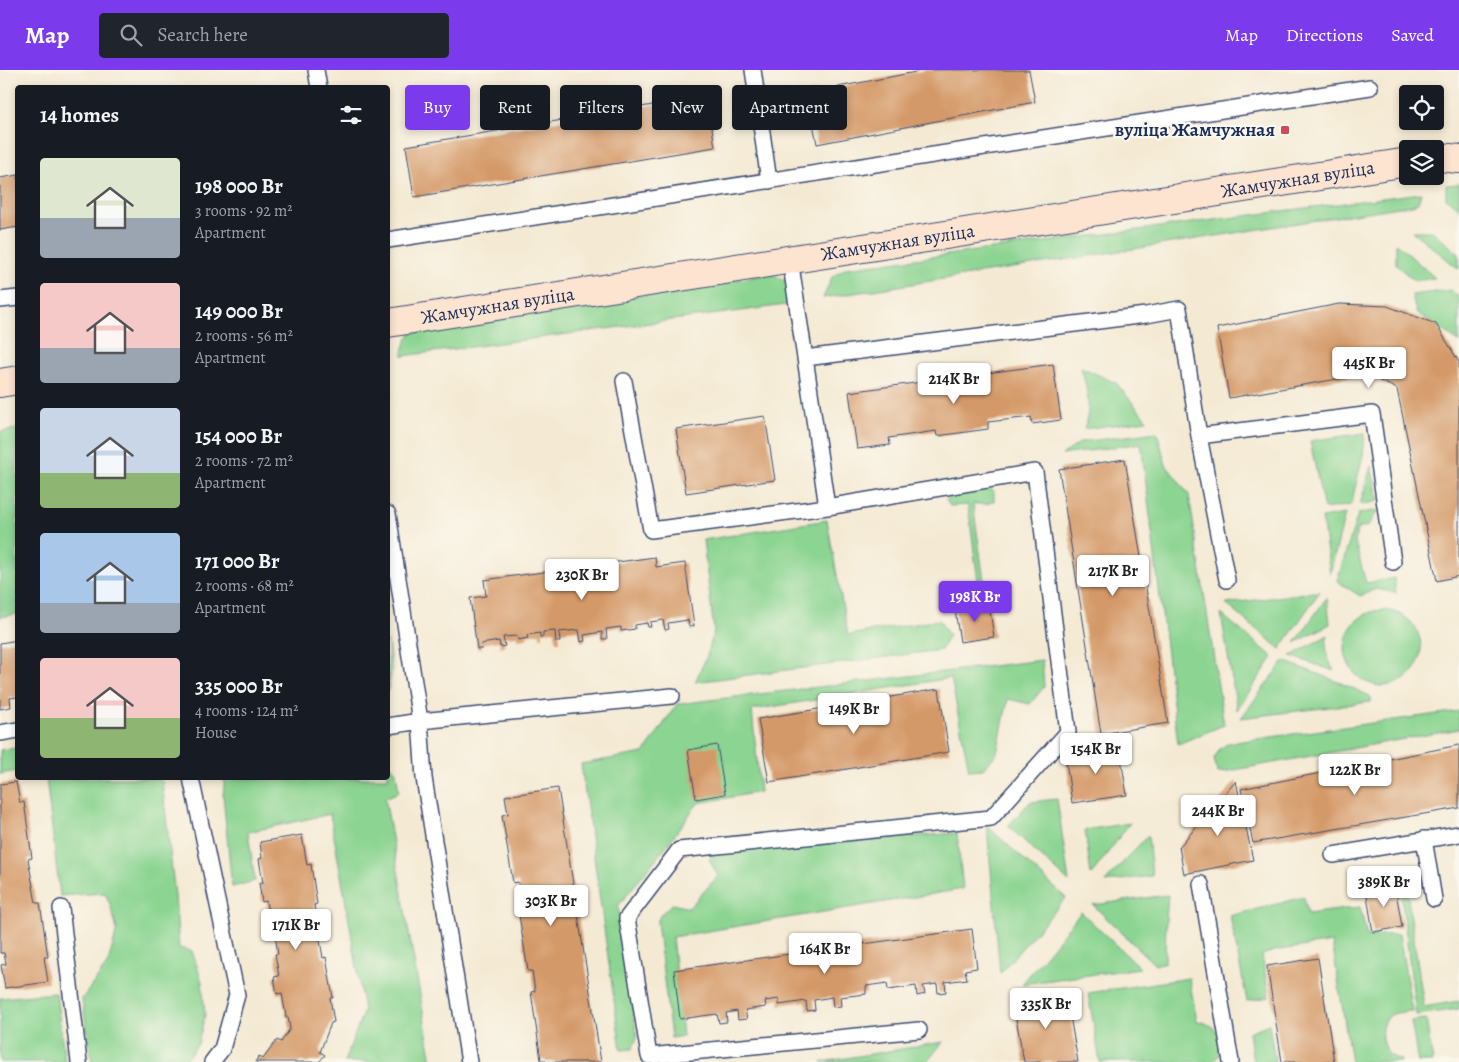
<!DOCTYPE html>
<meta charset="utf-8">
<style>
:root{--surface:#171b24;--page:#20242c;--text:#f1f3f6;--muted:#9ea1a6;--accent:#7c3aed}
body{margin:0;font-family:Alegreya,serif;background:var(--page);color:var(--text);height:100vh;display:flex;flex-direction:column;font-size:19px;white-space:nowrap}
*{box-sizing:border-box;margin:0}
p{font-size:16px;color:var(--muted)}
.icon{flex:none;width:28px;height:28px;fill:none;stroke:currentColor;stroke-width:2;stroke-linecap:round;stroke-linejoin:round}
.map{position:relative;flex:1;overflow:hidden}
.sheet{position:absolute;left:15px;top:15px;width:375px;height:695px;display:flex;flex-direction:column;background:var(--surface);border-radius:5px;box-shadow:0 2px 8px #0003}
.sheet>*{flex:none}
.hud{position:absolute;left:405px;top:15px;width:475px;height:45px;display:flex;gap:10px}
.tools{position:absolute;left:1399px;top:15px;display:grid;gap:10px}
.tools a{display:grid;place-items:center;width:45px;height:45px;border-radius:5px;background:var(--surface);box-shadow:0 2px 8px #0003;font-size:25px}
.price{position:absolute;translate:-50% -42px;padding:0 11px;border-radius:5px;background:#fff;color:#222;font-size:16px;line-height:32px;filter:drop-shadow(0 1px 2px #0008)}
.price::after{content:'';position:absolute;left:50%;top:30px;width:15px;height:11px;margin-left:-8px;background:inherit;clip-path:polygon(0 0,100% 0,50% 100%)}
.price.on{background:var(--accent);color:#fff}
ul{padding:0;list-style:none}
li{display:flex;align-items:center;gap:15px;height:125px;padding:0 25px}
li span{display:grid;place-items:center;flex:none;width:140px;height:100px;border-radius:5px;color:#555}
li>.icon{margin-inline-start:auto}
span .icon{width:60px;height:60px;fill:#fffc;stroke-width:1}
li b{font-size:21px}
h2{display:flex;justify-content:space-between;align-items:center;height:60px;padding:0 25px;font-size:21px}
.pill{padding:0 18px;border-radius:5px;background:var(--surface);box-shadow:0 2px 8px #0003;font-size:18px;line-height:45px}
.pill.on{background:var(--accent);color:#fff}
header{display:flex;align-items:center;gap:30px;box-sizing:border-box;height:70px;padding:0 25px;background:var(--accent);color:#fff}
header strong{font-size:24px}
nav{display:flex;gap:28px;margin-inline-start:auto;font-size:18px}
.search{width:350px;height:45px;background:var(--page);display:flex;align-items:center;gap:12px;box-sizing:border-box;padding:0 18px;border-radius:5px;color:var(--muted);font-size:19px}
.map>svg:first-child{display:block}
.green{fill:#8bd491;stroke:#538278}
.building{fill:#d49967}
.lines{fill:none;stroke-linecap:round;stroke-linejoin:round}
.service-casing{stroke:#3c4b70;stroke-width:18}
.secondary-casing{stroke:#3c4b70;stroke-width:30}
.service{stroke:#fff;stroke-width:15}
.secondary{stroke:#fde4d1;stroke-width:28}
.poi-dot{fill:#d1495b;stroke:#fbf7ec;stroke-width:2}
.labels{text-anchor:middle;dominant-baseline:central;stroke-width:4.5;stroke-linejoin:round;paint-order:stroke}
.poi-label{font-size:19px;font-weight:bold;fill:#1b2f5e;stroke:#fbf7ec;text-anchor:end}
.street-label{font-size:19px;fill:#1b2f5e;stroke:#fbf7ec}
</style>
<header>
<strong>Map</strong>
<div class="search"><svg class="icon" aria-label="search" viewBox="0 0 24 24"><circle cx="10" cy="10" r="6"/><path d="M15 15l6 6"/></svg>Search here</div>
<nav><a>Map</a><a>Directions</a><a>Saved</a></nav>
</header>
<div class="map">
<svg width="1459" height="992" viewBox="0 0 1459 992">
<rect width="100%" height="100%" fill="#fbf7ec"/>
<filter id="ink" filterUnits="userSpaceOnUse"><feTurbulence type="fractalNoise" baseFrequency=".02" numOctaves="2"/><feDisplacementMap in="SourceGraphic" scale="10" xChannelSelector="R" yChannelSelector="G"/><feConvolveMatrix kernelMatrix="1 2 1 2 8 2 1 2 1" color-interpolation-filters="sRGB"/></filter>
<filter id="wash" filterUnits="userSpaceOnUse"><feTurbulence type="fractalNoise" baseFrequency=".0096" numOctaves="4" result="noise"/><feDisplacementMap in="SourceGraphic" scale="20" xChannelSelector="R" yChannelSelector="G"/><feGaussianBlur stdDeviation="1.12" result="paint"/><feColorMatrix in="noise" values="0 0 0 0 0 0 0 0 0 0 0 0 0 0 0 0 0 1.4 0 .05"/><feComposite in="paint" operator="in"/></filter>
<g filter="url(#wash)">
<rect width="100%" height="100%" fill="#f4ead4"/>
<path class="green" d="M1459 114V138L1446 128V115Z
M1421 123 1418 133 1412 135 823 228 832 207 846 198Z
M1412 161H1432L1459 184V199Z
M1396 173 1435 208 1415 211 1396 195Z
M771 204 783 209 794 218 793 234 403 286C403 277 406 271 411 263Z
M1450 220 1459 227V272L1416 242 1412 225Z
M1081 297 1116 313 1147 350 1084 359C1092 335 1087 320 1081 297Z
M17 359V544L0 547V362Z
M1157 362 1166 395 1189 425 1224 655 1178 674 1141 373 1062 385 1081 372Z
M1365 363 1363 385 1351 435 1324 439 1310 371Z
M1371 396 1379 431 1360 435Z
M986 418 994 421V431L987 434H973L986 525 980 527 968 435 950 436 946 430 951 425Z
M1378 440 1368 456 1357 459 1355 472 1366 513 1394 508 1396 523 1376 519 1360 526 1337 511 1358 444Z
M1345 444 1330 504 1322 448Z
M827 450 848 565 939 550 949 565 941 580 695 612 707 586 714 561 703 470Z
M1320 521 1280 579 1226 534Z
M1327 527 1330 554 1295 573Z
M1345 578a38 38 0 1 1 76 0a38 38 0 1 1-76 0Z
M1221 544 1273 587 1237 640Z
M1328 565C1324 579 1327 588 1334 601L1291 586Z
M388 571 392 600 388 621Z
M1042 590 1044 617 1030 634 1008 629 997 683 983 699 969 700 951 608 752 640 760 722 698 733 668 774 618 836 637 968 632 979 621 980 581 694 644 683 677 634Z
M1284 591 1341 613 1370 626V632L1241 648Z
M1459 641V659L1218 703 1214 689 1219 680 1228 673Z
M17 678V701L0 704V680Z
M388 692 396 702 399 722 385 728 432 992H344L364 941 353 873 330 744 248 762 255 811 232 817 223 725 225 708H388Z
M46 708H159L162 711 175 826 179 878 192 881 202 912 205 944 198 974 184 992H135L127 986 121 992H92L82 929 108 893 117 860 110 834 105 823 60 826Z
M1057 729 1069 812 1008 756 1030 732Z
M1130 753 1091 805 1085 760Z
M987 756 1066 828 1000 903Z
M957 763 963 819 672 867 683 966 671 968 657 852 661 844 672 834 689 838 718 806 709 789 716 781Z
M1148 765 1152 806 1105 812Z
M1406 815 1424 937 1459 931V939L1416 945 1400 816Z
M1168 825 1166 849 1165 892 1155 895 1093 835Z
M1304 827 1308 844 1360 837 1367 866 1399 864 1412 941C1404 942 1391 942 1386 949 1379 957 1381 975 1388 983 1391 987 1396 988 1401 990L1400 992H1351L1332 872 1274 881 1262 885 1269 927 1247 931 1230 846Z
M1081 842 1140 898 1022 914Z
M1189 908 1197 951C1213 952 1231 971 1218 986 1216 989 1214 990 1212 992H1100L1088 923Z
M56 923 65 992H0V928Z
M1426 949 1433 992H1418L1411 951Z
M1269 954 1275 992H1253L1249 962Z
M943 972 927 992H822Z"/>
<g id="blocks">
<path class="building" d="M926 0H1029L1035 32 817 74 807 23Z
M707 26 715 77 414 127 406 76Z
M18 105V157L0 160V108Z
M1339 234 1387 236 1436 254 1459 292V506L1437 511 1397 319 1366 304 1229 328 1217 258Z
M1053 294 1061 350 1032 354 1031 347 988 352V359L937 366 936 361 889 368 890 375 857 379 849 322Z
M765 346 775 410 686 423 676 359Z
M1125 389 1168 653 1101 664 1059 399Z
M655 487 656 497 685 493 694 556 689 557 688 550 668 553 669 559 665 560 663 550 650 552 651 557H648L647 553 635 555V559L621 561V557L606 559 607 569H602V562L584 565 585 571 581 572 579 560 559 562 560 572H556L555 561 543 562V567H540V563L527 565 528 568 518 570 517 566 503 567 505 576 500 577 499 571 481 574 482 579H477L470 528 486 526 484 510Z
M989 534 994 567 960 572 955 540Z
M18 570V627L10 628 11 637 0 639V573Z
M939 619 949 682 769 712 758 649Z
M717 675 725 724 696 729 688 680Z
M1459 675V738L1253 773 1241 719Z
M1119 676 1127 725 1072 733 1065 684Z
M1236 711 1253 790 1184 804 1179 777Z
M16 712 20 733 24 732 32 788 28 789 36 833H40L48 887H44L48 912 5 918 1 895 6 894 4 883H0V714Z
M558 718 601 992H545V990H541L531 922 535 921 532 901H528L517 833 521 832 518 812 513 813 502 745 508 744 505 726Z
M302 765 307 795 311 794 317 834 314 835 323 888 326 887 333 928H330L334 952 331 953 320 982 325 985 319 992H255L259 986 263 989 277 970 281 972 290 959 288 947H286L282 923 277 924 274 907 279 906 275 884H278L273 853 270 854 266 831 262 832 259 813H263L259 789 262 788 260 772Z
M1395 815 1402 857 1373 862 1366 820Z
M972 859 977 898 965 900 967 909 945 912 946 922 938 923 937 914 923 916 925 924 917 926 916 916 888 920 887 913 866 916V924L840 927 841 936 833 937 832 927 814 930 815 940 807 941 806 931 779 935V929L765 931 766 937 745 940 747 949 738 950 737 941 726 943 727 952 719 953 717 944 680 949 674 900Z
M1318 888 1334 992H1282L1267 896Z
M1066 923 1078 992H1024L1013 932Z"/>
</g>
</g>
<g filter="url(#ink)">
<use href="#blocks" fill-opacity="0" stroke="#3c4b70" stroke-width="1"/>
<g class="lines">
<defs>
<path id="service" d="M316 0 319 18
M753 0 769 111
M388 170 1370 17
M790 189 805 288 1146 245 1179 239 1199 366 1372 344 1393 492
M0 230 18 228
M624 311 651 460 827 437 805 288
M1199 366 1227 510
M827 437 1035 402 1068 662 991 748 679 780 627 848 649 986 919 960
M388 444 420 651 424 708 469 992
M388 656 420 651 672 626
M0 663 18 660
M191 708 237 925 222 979 212 992
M1424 769 1434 829
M1333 785 1459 764
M1201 814 1231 992
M61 838 79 992"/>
<g id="secondary">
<path d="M1435 88 1440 87 1459 89"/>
<path id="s1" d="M388 253 1408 92"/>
<path d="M0 313 18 310"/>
</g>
</defs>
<use href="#service" class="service-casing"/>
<use href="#secondary" class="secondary-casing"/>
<use href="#service" class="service"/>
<use href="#secondary" class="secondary"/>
</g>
</g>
<rect class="poi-dot" x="1280" y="55" width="10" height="10" rx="2.5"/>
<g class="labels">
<g class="poi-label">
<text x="1275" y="60">вуліца Жамчужная</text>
</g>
<g class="street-label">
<text stroke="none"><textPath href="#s1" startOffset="921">Жамчужная вуліца</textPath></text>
<text stroke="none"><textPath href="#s1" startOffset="516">Жамчужная вуліца</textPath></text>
<text stroke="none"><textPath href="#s1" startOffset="111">Жамчужная вуліца</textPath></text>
</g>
</g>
</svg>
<div class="tools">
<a><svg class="icon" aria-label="locate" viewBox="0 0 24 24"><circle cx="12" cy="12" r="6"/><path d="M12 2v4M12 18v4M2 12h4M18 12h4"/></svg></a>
<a><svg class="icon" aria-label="layers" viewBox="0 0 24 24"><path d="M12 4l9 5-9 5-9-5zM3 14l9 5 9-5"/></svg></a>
</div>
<b class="price" style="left:1369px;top:319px">445K Br</b>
<b class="price" style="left:954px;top:335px">214K Br</b>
<b class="price" style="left:1113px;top:527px">217K Br</b>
<b class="price" style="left:582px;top:531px">230K Br</b>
<b class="price on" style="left:975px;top:553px">198K Br</b>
<b class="price" style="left:854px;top:665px">149K Br</b>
<b class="price" style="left:1096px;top:705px">154K Br</b>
<b class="price" style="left:1355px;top:726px">122K Br</b>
<b class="price" style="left:1218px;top:767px">244K Br</b>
<b class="price" style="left:1384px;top:838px">389K Br</b>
<b class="price" style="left:551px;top:857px">303K Br</b>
<b class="price" style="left:296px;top:881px">171K Br</b>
<b class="price" style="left:825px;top:905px">164K Br</b>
<b class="price" style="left:1046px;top:960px">335K Br</b>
<div class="hud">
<a class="pill on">Buy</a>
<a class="pill">Rent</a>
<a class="pill">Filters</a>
<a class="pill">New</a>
<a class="pill">Apartment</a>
</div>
<section class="sheet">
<h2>14 homes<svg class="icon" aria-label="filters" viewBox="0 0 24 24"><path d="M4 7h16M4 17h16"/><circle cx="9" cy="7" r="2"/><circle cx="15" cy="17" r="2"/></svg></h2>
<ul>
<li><span style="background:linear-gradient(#dfe7d0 60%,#9aa5b1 0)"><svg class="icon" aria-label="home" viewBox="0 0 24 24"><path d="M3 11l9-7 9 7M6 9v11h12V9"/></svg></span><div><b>198 000 Br</b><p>3 rooms · 92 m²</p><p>Apartment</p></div></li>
<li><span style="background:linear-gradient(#f6c9c9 65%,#9aa5b1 0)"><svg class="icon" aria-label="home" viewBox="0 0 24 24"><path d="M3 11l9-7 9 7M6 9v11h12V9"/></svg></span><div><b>149 000 Br</b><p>2 rooms · 56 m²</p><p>Apartment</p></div></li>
<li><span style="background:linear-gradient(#c9d6e8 65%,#8fb573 0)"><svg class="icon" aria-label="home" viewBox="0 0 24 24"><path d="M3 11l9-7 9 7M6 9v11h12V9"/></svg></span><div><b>154 000 Br</b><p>2 rooms · 72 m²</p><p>Apartment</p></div></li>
<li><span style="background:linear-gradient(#a9c7e8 70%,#9aa5b1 0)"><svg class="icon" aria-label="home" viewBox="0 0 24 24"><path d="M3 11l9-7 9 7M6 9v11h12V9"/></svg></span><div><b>171 000 Br</b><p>2 rooms · 68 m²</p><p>Apartment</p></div></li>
<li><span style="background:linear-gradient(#f6c9c9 60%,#8fb573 0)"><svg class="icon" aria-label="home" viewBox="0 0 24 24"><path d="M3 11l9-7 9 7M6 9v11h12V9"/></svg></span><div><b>335 000 Br</b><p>4 rooms · 124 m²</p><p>House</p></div></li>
</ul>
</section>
</div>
